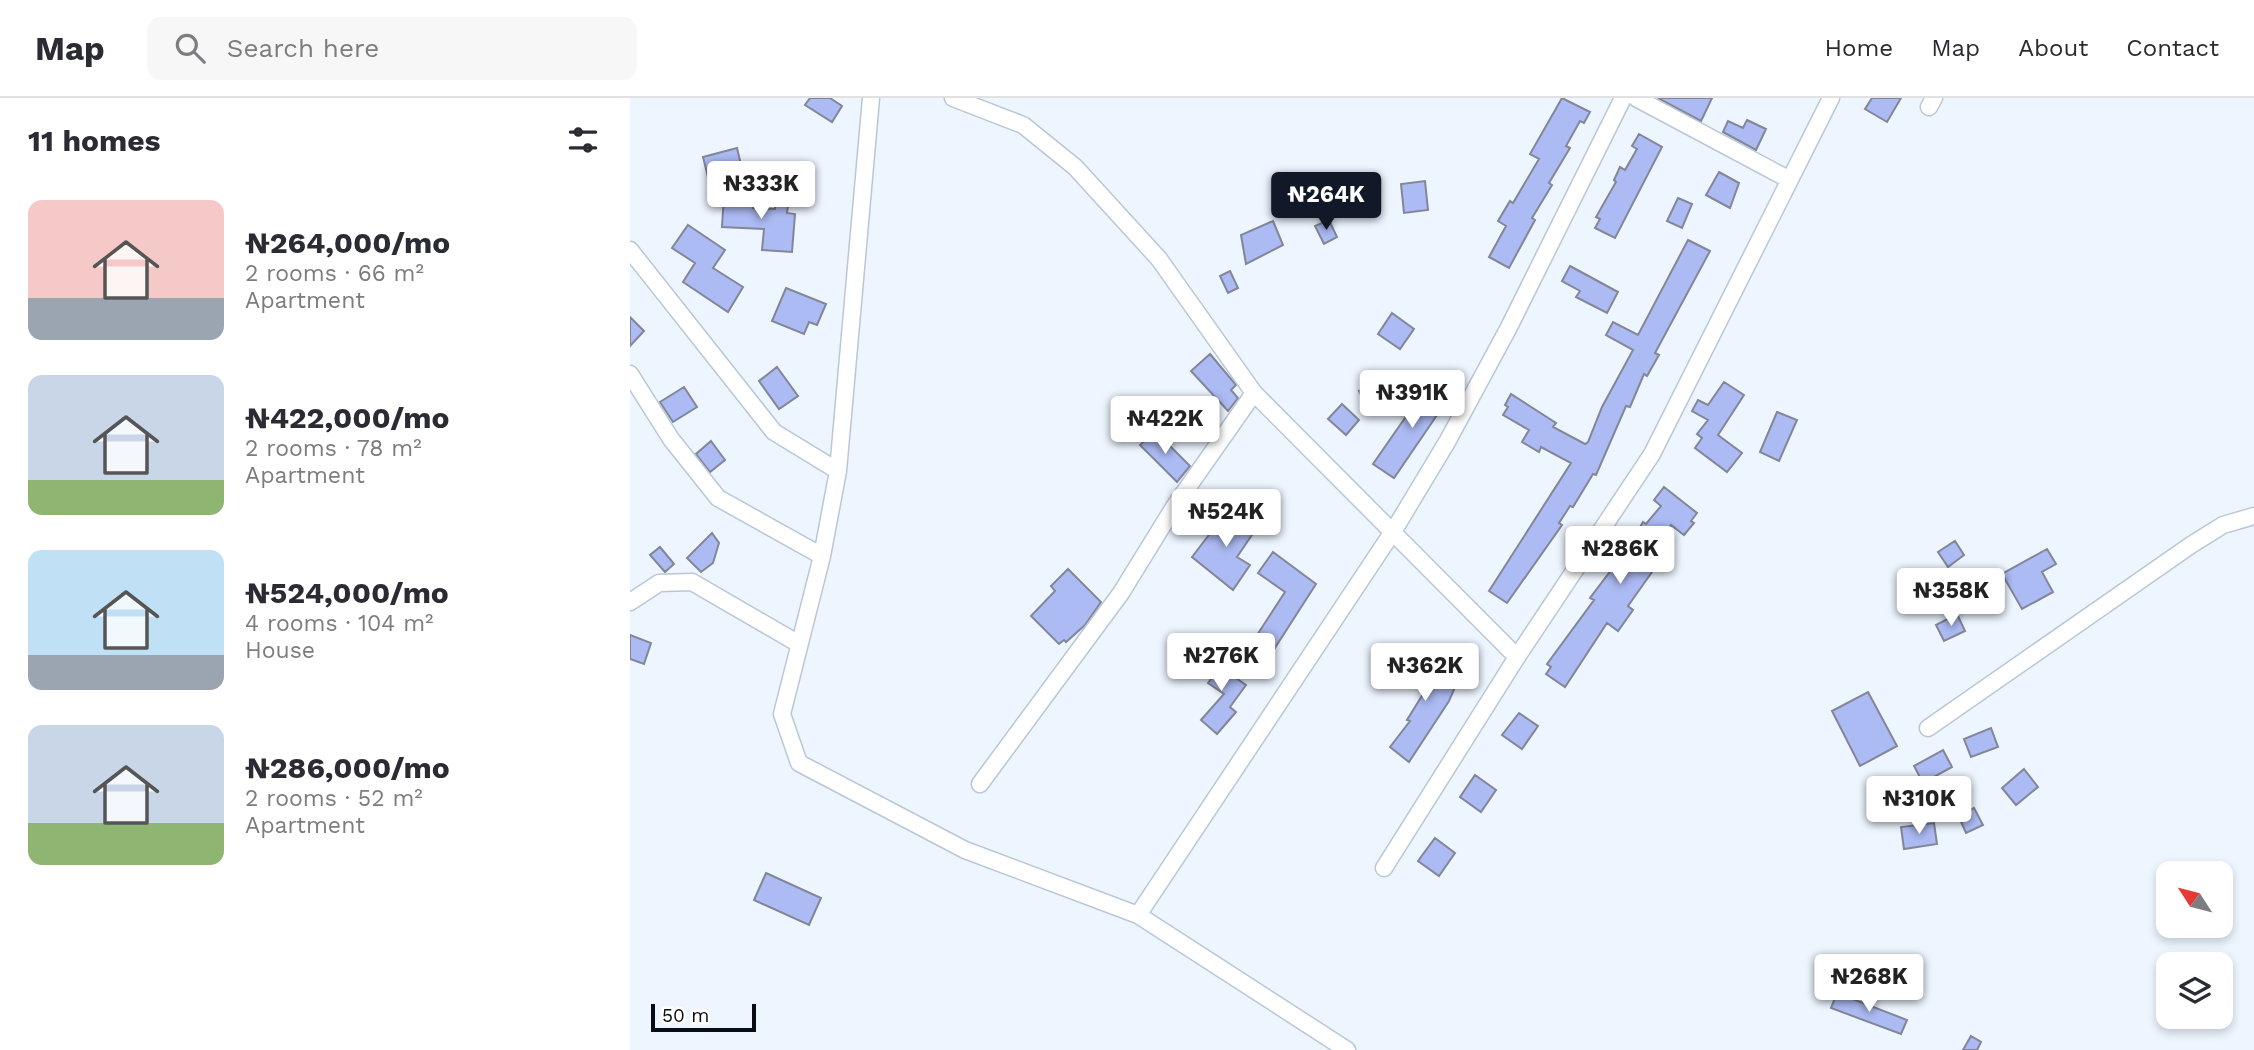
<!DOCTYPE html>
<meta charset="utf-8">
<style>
:root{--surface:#fff;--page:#f7f7f7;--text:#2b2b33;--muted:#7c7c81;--line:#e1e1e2;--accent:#111827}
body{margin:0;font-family:"Work Sans",sans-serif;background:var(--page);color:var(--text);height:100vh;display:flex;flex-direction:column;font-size:26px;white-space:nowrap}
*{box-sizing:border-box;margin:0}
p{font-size:23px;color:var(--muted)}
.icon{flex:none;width:38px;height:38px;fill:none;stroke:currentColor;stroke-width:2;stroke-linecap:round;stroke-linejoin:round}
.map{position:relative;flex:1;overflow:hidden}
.sheet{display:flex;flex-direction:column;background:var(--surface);width:630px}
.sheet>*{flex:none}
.needle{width:46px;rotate:306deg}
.controls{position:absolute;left:1526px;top:763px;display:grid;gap:14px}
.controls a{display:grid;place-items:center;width:77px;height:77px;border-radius:14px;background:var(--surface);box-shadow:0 4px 10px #0003;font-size:35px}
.scale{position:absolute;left:21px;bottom:18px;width:105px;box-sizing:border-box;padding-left:7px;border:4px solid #090d12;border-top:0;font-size:19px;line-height:24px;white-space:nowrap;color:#090d12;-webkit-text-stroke:5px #fff;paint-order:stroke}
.price{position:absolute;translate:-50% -60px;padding:0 16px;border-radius:7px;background:#fff;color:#222;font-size:23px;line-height:46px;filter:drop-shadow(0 2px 4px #0008)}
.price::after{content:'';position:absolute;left:50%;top:42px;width:21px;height:16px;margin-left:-10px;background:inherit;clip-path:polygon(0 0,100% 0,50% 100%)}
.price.selected{background:var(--accent);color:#fff}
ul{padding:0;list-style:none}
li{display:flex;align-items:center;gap:21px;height:175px;padding:0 28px}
li span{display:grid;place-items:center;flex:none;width:196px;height:140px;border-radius:14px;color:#555}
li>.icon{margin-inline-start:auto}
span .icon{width:84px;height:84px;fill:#fffc;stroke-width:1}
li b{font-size:30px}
h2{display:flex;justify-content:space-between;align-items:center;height:84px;padding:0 28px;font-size:30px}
header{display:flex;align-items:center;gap:42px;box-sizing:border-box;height:98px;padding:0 35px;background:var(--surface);border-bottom:2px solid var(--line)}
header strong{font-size:33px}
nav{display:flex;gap:38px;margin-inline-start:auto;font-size:24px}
.search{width:490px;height:63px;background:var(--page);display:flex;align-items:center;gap:18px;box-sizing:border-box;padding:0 24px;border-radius:14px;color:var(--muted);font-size:26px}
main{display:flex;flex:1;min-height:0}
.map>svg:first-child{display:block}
.building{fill:#adbbf4;stroke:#828697;stroke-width:2}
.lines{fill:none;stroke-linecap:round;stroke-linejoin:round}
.minor-casing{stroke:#b9c7d6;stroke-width:19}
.minor{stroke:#fff;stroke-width:16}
</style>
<header>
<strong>Map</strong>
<div class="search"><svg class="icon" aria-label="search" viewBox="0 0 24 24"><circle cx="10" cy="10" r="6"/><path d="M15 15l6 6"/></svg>Search here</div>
<nav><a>Home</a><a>Map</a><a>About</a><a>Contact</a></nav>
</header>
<main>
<section class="sheet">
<h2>11 homes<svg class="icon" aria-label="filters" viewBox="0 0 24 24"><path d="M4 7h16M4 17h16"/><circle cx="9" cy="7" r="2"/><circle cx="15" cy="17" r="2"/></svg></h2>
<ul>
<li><span style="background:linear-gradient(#f6c9c9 70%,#9aa5b1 0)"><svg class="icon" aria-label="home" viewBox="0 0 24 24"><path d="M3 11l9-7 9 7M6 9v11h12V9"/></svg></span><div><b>₦264,000/mo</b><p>2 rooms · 66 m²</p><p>Apartment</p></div></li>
<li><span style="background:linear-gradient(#c9d6e8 75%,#8fb573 0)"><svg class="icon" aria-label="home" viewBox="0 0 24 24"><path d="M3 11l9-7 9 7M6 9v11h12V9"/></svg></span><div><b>₦422,000/mo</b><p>2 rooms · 78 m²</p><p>Apartment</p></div></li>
<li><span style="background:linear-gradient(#bfe0f5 75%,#9aa5b1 0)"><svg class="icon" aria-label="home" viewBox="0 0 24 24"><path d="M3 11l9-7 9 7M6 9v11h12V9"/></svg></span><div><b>₦524,000/mo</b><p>4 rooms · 104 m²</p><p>House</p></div></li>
<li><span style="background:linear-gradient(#c9d6e8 70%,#8fb573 0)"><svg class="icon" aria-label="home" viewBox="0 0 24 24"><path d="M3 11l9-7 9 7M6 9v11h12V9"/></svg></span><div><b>₦286,000/mo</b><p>2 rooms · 52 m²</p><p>Apartment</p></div></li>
</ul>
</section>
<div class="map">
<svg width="1624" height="952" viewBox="0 0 1624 952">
<rect width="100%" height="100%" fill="#edf5ff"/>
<path class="building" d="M180 0H200L212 8 202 24 175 7Z
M932 0 960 14 954 25 950 23 936 48 940 50 919 85 922 87 902 120 905 122 879 170 859 159 876 128 868 123 880 103 883 105 909 61 900 56Z
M1028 0H1082L1071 23Z
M1242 0H1271L1257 24 1235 11Z
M1117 22 1136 31 1126 52 1093 34 1098 23 1113 30Z
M1009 36 1032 49 985 140 965 130 970 121 966 119 986 84 984 82 990 69 995 72 1007 51 1002 48Z
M107 50 113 75 79 83 73 59Z
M1089 74 1109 85 1100 110 1076 97Z
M795 83 798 112 774 115 771 86Z
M94 96 123 98V110L145 111V107L158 108 157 115 165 116 162 154 132 152 134 131 92 129Z
M1048 100 1062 106 1052 130 1037 123Z
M699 122 707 139 694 146 685 128Z
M643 123 653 147 616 166 611 137Z
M58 127 95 152 83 170 113 189 98 214 53 184 65 165 42 150Z
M1058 142 1080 153 1025 255 1029 257 1017 278 1014 276 1000 309 996 308 966 377 963 376 943 409 940 408 929 425 932 427 877 505 859 493 941 365 911 349 909 354 892 344 899 332 873 317 878 309 875 307 881 296 926 325 923 329 955 346 958 344 972 309 1003 252 976 237 983 224 1008 237Z
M940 168 988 194 977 215 946 199 950 193 932 183Z
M600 173 608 190 598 195 590 178Z
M156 190 196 206 187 227 179 224 174 236 142 223Z
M762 215 784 231 770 251 748 236Z
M0 219 14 233 0 248Z
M580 256 606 287 601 292 608 300 598 313 561 273Z
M147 269 168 298 149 311 129 283Z
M750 278 762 302 739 314 729 293 739 288 737 285Z
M800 284 820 298 764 380 743 366Z
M1094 284 1114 297 1088 337 1112 355 1097 374 1065 350 1072 340 1067 336 1078 322 1062 313 1068 302 1078 307Z
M54 289 67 309 43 324 30 304Z
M712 306 729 322 716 337 698 321Z
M1147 314 1167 322 1149 363 1130 354Z
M525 333 560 368 547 384 510 347Z
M81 343 95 362 80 374 66 356Z
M1034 389 1067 415 1061 423 1064 425 1054 437 1041 427 1014 468 1022 474 998 508 1003 512 988 533 977 525 935 589 916 576 921 569 917 566 964 502 960 500 985 467 983 466 990 456 993 459 1013 424 1016 426 1031 408 1024 402Z
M598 412 626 431 607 459 620 467 603 492 562 459Z
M82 435 89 445 83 465 71 474 57 460Z
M1325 443 1334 457 1318 469 1308 454Z
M30 449 44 466 35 474 20 457Z
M1417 451 1426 466 1412 474 1423 494 1392 511 1372 476Z
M643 454 686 486 632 570 614 557 655 494 628 475Z
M438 471 471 504 455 527 436 544 434 542 429 546 401 518 425 493 421 488Z
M1327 516 1335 533 1314 543 1306 527Z
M0 537 21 545 14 566 0 561Z
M788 550 802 558 800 563 829 580 819 603 779 664 760 649 780 623 777 622 798 588 774 575Z
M581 555 591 563 587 567 616 587 600 609 606 614 587 636 571 622 594 596 578 585 581 581 568 571Z
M1238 594 1267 648 1230 668 1202 613Z
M889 615 908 628 892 651 872 637Z
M1361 630 1368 649 1341 659 1334 641Z
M1313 652 1322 669 1293 685 1284 668Z
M1394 671 1408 689 1386 707 1372 690Z
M845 677 866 692 851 714 830 699Z
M1344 710 1353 727 1336 735 1328 717Z
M1304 725 1307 746 1274 751 1271 729Z
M805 740 825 755 809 778 788 763Z
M136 775 191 800 179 827 124 802Z
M1207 895 1277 922 1271 936 1201 910Z
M1341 938 1351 944 1347 952H1333Z"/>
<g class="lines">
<defs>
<path id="minor" d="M241 0 208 373 192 458 152 616 169 665 335 752 508 817 717 952
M323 0 393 27 445 69 529 161 624 295 887 559
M1006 0 1160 82
M1299 9 1304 0
M0 152 144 334 208 373
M0 276 41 341 88 400 192 458
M0 504 29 485 62 484 169 546
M1298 630 1561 447 1593 427 1624 418
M350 686 491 495 544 409 624 295
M754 770 887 559 1022 356 1201 0
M508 817 764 432 817 344 878 231 993 0"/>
</defs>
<use href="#minor" class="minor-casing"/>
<use href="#minor" class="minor"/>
</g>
</svg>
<div class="controls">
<a><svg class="needle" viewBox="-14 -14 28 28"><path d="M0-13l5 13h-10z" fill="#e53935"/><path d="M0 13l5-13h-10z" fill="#7c7c81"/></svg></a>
<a><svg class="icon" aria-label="layers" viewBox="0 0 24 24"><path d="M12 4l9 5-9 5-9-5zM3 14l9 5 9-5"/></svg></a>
</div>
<div class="scale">50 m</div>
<b class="price" style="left:131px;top:123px">₦333K</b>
<b class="price selected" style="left:696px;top:134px">₦264K</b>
<b class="price" style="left:782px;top:332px">₦391K</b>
<b class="price" style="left:535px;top:358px">₦422K</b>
<b class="price" style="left:596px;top:451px">₦524K</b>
<b class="price" style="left:990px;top:488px">₦286K</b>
<b class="price" style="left:1321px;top:530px">₦358K</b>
<b class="price" style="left:591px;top:595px">₦276K</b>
<b class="price" style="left:795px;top:605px">₦362K</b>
<b class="price" style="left:1289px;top:738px">₦310K</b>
<b class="price" style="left:1239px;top:916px">₦268K</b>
</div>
</main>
